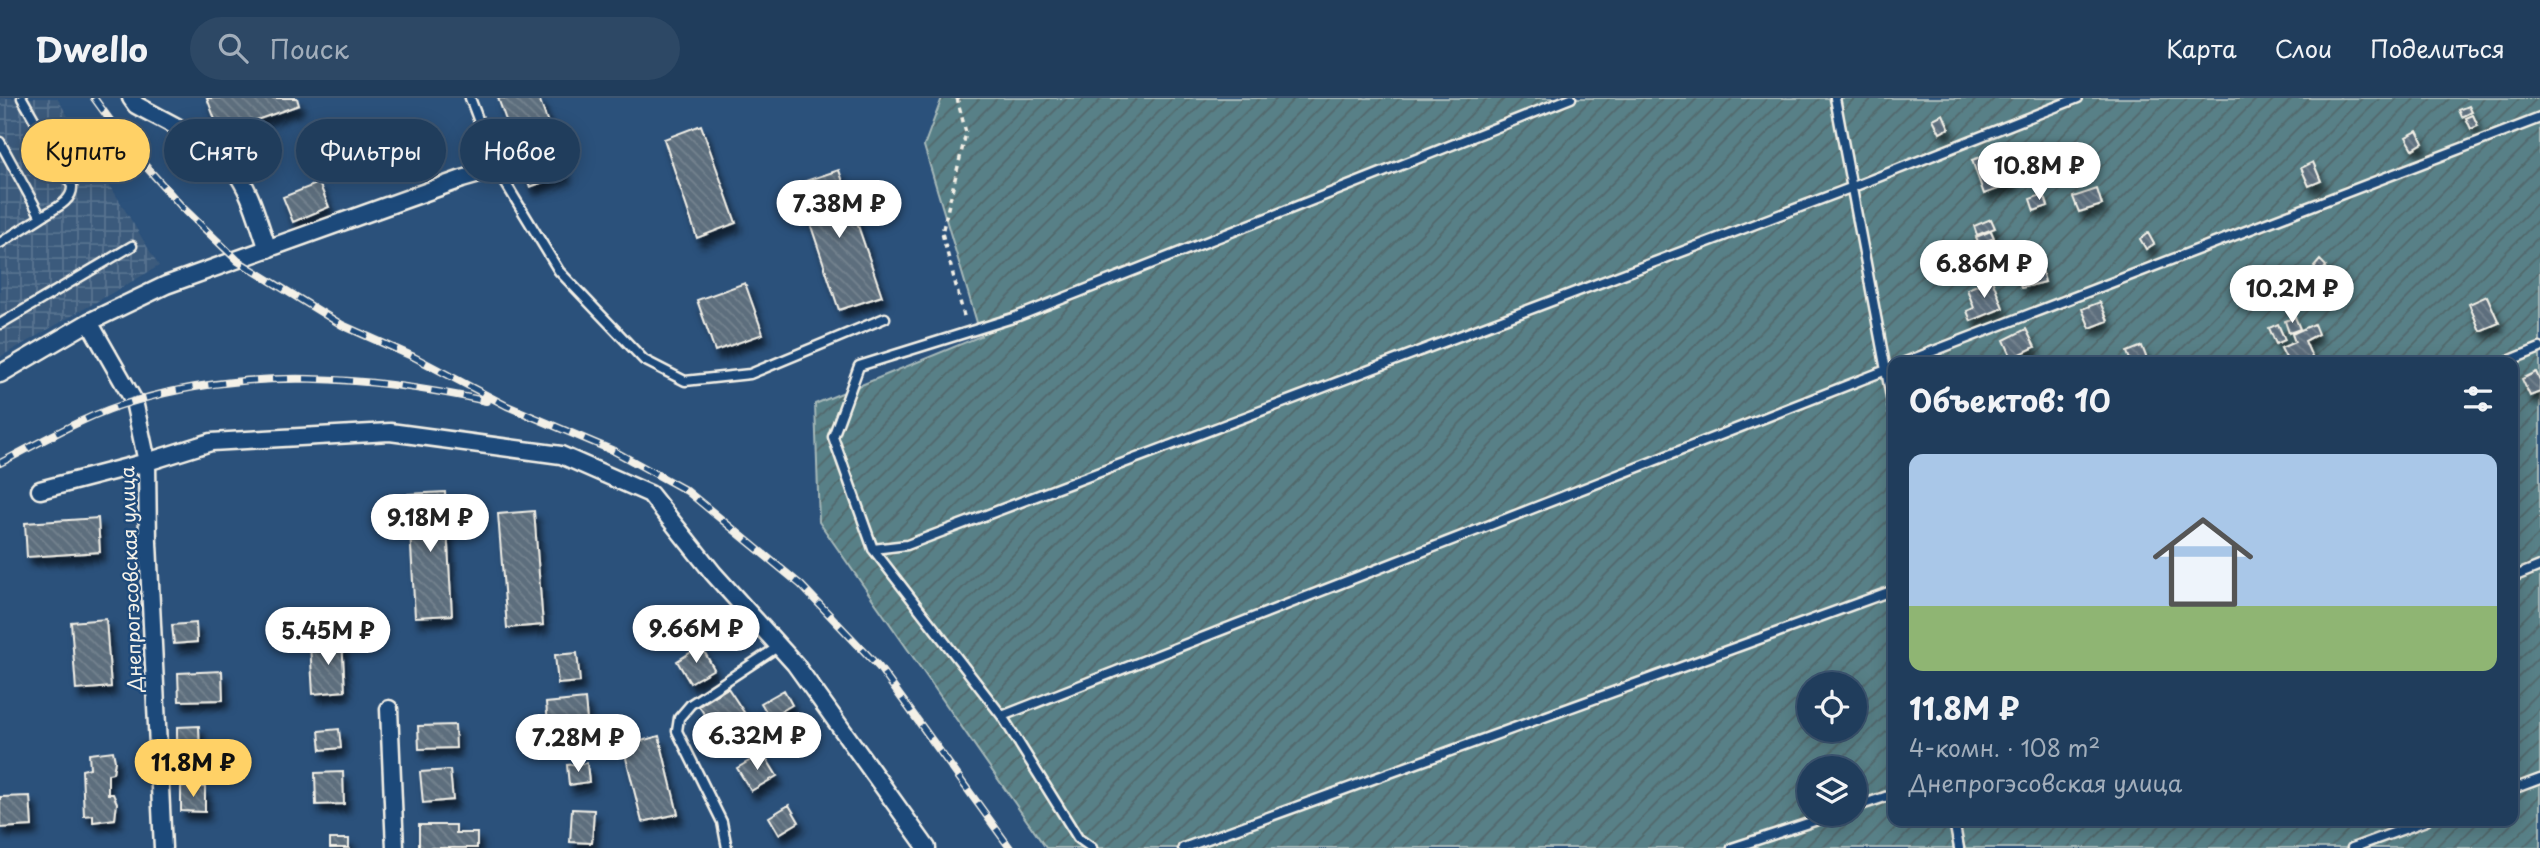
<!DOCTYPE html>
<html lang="ru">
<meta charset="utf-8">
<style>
:root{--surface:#203d5c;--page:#2d4865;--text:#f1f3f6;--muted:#a2aebb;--line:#3d5672;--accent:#ffd166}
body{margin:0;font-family:"Playpen Sans",sans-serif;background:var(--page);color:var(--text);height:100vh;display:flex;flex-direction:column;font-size:26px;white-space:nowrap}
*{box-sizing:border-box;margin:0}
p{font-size:23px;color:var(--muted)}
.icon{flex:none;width:38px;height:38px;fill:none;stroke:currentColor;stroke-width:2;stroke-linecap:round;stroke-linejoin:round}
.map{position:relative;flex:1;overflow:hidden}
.side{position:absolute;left:1888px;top:259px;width:630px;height:469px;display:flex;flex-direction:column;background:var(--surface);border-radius:14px;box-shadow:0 4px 18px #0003,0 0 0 2px var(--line)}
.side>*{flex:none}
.hud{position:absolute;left:21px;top:21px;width:665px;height:63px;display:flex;gap:14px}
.fabs{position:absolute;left:1797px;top:574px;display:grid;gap:14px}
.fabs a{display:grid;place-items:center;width:70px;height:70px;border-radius:50%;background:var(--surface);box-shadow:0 4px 18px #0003,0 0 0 2px var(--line);font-size:35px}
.price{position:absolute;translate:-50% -60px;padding:0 16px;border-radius:24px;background:#fff;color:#222;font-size:23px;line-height:46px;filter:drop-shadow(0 2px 4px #0008)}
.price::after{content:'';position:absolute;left:50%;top:42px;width:21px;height:16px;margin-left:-10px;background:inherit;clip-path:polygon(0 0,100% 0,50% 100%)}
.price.on{background:var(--accent);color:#111}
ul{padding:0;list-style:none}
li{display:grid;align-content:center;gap:14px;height:371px;padding:0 21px}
li span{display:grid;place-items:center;height:217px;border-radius:14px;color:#555}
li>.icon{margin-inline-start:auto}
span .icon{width:126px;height:126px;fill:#fffc;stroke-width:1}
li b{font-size:30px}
h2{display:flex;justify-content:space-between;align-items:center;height:84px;padding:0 21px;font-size:30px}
.tag{padding:0 24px;border-radius:32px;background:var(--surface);box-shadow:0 4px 18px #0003,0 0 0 2px var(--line);font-size:24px;line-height:63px}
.tag.on{background:var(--accent);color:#111}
header{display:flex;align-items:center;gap:42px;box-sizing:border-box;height:98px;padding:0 35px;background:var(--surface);border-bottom:2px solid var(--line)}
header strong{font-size:33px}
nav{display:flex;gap:38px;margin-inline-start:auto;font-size:24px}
.search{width:490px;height:63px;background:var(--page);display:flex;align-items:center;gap:18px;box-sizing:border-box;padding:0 24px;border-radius:38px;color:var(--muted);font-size:26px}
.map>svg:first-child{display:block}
.industrial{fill:url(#industrial-grid)}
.garden{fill:url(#garden-furrows);stroke:#a6b8b8;stroke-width:2;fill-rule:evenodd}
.building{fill:url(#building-back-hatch);stroke:#f4f1e8;stroke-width:2;filter:url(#shadow)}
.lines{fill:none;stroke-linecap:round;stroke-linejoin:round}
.service-casing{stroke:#f4f1e8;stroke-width:13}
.minor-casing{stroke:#f4f1e8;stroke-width:21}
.path{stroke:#f4f1e8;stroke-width:3.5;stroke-dasharray:5 5;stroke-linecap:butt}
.service{stroke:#1f4a7a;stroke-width:8}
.minor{stroke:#1f4a7a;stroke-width:16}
.rail-casing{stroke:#f4f1e8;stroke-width:8}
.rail{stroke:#1f4a7a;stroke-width:5;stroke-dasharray:16;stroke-linecap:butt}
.labels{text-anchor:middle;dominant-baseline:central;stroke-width:5;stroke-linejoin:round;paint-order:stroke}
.street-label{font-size:19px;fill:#f4f1e8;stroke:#1f4a7a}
</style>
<header>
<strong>Dwello</strong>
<div class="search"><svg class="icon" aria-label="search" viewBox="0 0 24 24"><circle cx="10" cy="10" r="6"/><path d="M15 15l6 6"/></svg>Поиск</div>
<nav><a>Карта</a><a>Слои</a><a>Поделиться</a></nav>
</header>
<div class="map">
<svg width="2540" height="750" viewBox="0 0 2540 750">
<defs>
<pattern id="industrial-grid" width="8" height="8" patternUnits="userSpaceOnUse" patternTransform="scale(1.75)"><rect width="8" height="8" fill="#3a5a7c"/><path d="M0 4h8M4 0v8" fill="none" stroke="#57728f"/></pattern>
<pattern id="garden-furrows" width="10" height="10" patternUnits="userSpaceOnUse" patternTransform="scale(1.75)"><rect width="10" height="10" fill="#588087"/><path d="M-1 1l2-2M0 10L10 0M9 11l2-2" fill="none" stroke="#51676a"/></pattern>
<pattern id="building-back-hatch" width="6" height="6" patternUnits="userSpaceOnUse" patternTransform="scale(1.75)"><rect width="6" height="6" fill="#5d6e7d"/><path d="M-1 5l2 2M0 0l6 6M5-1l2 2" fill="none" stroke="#75838f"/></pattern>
<filter id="shadow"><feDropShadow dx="4.5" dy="8" stdDeviation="3.5" flood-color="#0009"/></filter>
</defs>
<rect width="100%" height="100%" fill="#2b517b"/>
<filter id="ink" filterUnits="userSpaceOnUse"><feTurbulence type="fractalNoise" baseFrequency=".0143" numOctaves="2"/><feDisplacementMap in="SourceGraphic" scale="14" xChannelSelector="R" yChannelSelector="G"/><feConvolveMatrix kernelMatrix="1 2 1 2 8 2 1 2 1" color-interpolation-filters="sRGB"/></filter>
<g filter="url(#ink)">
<path class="industrial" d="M0 0H57L159 168 0 259Z"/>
<path class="garden" d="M942 0H2540V750H1046L819 424 815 306 981 238 924 48ZM1894 264H2513V723H1894ZM1810 586H1855V632H1810ZM1810 670H1855V716H1810Z"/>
<path class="building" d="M207 0H297L299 7 220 35Z
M498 0H539L566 76 530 89Z
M2469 8 2472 14 2462 19 2459 12Z
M1943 16 1949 30 1940 35 1933 21Z
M2473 17 2478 28 2471 31 2466 20Z
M701 27 736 125 697 140 664 41Z
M2417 33 2423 45 2413 51 2406 39Z
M2003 53 2014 84 2002 89 1991 57Z
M1990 56 2001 90 1984 96 1972 62Z
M2313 64 2321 83 2309 88 2301 70Z
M839 72 882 198 839 212 797 86Z
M319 85 329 109 293 124 283 99Z
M2097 91 2102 107 2079 114 2073 99Z
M2044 96 2048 108 2034 113 2030 101Z
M1991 121 1995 130 1977 137 1974 128Z
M1991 133 1994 140 1979 146 1976 139Z
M2148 135 2154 146 2146 151 2140 141Z
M2036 151 2045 184 2021 190 2012 158Z
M2320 162 2326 168 2321 175 2314 169Z
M1992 181 2003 210 1971 223 1967 213 1974 210 1967 191Z
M745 185 763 236 715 253 697 202Z
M2487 198 2499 225 2480 233 2469 206Z
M2100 204 2108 223 2090 230 2082 211Z
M2295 219 2300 231 2289 235 2285 223Z
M2278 226 2285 242 2276 246 2269 230Z
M2314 226 2318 236 2305 243 2314 264H2288L2281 250 2295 244 2292 236Z
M2026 231 2035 249 2012 260 2004 242Z
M2142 248 2148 264H2131L2127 254Z
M2536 274 2540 283V294L2530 298 2522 281Z
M445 394 452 517 415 519 408 396Z
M534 413 543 527 507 530 498 416Z
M98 420 100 454 27 459 25 425Z
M106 521 111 589 76 592 71 524Z
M196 525 197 544 174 546 172 527Z
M342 542 345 593 313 596 310 546Z
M701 548 714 571 690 585 677 563Z
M577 555 580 584 558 586 555 557Z
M222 573 223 602 179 603 178 575Z
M728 590 749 622 720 641 699 608Z
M784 592 792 607 770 620 761 605Z
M585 601 588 633 549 636 546 605Z
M455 627 456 650 419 651 418 628Z
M199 628 200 657H177V629Z
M339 631 341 650 321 652 319 633Z
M659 638 678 716 642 724 623 648Z
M113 653 115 663 113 675 108 676V696H113L117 705 115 721 93 724V717L84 718 82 672 90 670 89 656Z
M763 655 777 678 751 693 737 670Z
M587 665 589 684 569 687 567 667Z
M450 672 453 702 423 705 420 674Z
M343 674 344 706 316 707 315 675Z
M181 688 205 689V714L181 713Z
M30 698 32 728 0 730V699Z
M789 707 799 724 779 736 769 719Z
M572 711 594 712 592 745 570 744Z
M419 727H456V735H477V750H419Z
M330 741H349V750H330Z"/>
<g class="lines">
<defs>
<path id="service" d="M22 0 72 88C73 104 53 111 41 119
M470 0 497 71 559 173 644 262 685 283 750 276 885 220
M1835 0 1894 315
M0 44 41 119 0 145
M0 226 132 148
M1905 264 2540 20
M2506 264 2540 250
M873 451 907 447 1853 89 2078 0
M2513 479 2540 468
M1002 618 1894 269
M2513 691 2540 681
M1855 709 1894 696
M1954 723 1959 750
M727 750 722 724 677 633 679 620 691 606 779 548
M1092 750 1078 740 1002 618 873 451 833 339 859 268 1016 219 1571 0
M1183 750 1894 492
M1732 750 1836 716
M2352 750 2426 723"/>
<path id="minor" d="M131 0 136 7C168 25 210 42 234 72 252 94 258 125 268 151
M89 224 134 303 147 364 148 445 163 750
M0 276 89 224 166 187 462 81 497 71
M40 392 147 364 211 344 390 334 561 357 650 396 713 475 795 566 927 750
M389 611 395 750"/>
</defs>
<use href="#service" class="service-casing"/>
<use href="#minor" class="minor-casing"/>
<path class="path" d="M957 0 966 35 942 135 965 222"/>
<use href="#service" class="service"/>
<use href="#minor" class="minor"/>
<defs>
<path id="rail" d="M94 0 134 55 182 109 238 163 342 227 414 259 507 308 614 353 687 393 801 487 879 569 1010 750
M0 365C43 343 87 316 135 303 251 269 369 278 486 303"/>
</defs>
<use href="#rail" class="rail-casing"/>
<use href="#rail" class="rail"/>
</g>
</g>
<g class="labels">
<g class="street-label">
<text transform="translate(130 481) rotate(-92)">Днепрогэсовская улица</text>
</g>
</g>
</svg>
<div class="fabs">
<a><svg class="icon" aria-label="locate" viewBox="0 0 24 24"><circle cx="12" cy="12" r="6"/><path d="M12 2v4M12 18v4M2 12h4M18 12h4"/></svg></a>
<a><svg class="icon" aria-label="layers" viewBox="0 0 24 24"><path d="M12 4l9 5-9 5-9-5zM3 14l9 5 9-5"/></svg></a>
</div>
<b class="price" style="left:2039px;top:104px">10.8M ₽</b>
<b class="price" style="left:839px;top:142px">7.38M ₽</b>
<b class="price" style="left:1984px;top:202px">6.86M ₽</b>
<b class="price" style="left:2292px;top:227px">10.2M ₽</b>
<b class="price" style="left:430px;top:456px">9.18M ₽</b>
<b class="price" style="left:696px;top:567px">9.66M ₽</b>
<b class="price" style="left:328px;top:569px">5.45M ₽</b>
<b class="price" style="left:757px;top:674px">6.32M ₽</b>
<b class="price" style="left:578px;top:676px">7.28M ₽</b>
<b class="price on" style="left:193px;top:701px">11.8M ₽</b>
<div class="hud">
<a class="tag on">Купить</a>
<a class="tag">Снять</a>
<a class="tag">Фильтры</a>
<a class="tag">Новое</a>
</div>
<section class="side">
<h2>Объектов: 10<svg class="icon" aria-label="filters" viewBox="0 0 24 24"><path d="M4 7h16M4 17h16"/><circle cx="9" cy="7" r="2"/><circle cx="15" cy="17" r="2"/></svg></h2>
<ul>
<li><span style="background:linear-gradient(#a9c7e8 70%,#8fb573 0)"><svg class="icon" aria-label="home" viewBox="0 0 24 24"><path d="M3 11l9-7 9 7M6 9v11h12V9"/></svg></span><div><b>11.8M ₽</b><p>4-комн. · 108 m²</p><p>Днепрогэсовская улица</p></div></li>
</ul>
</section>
</div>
